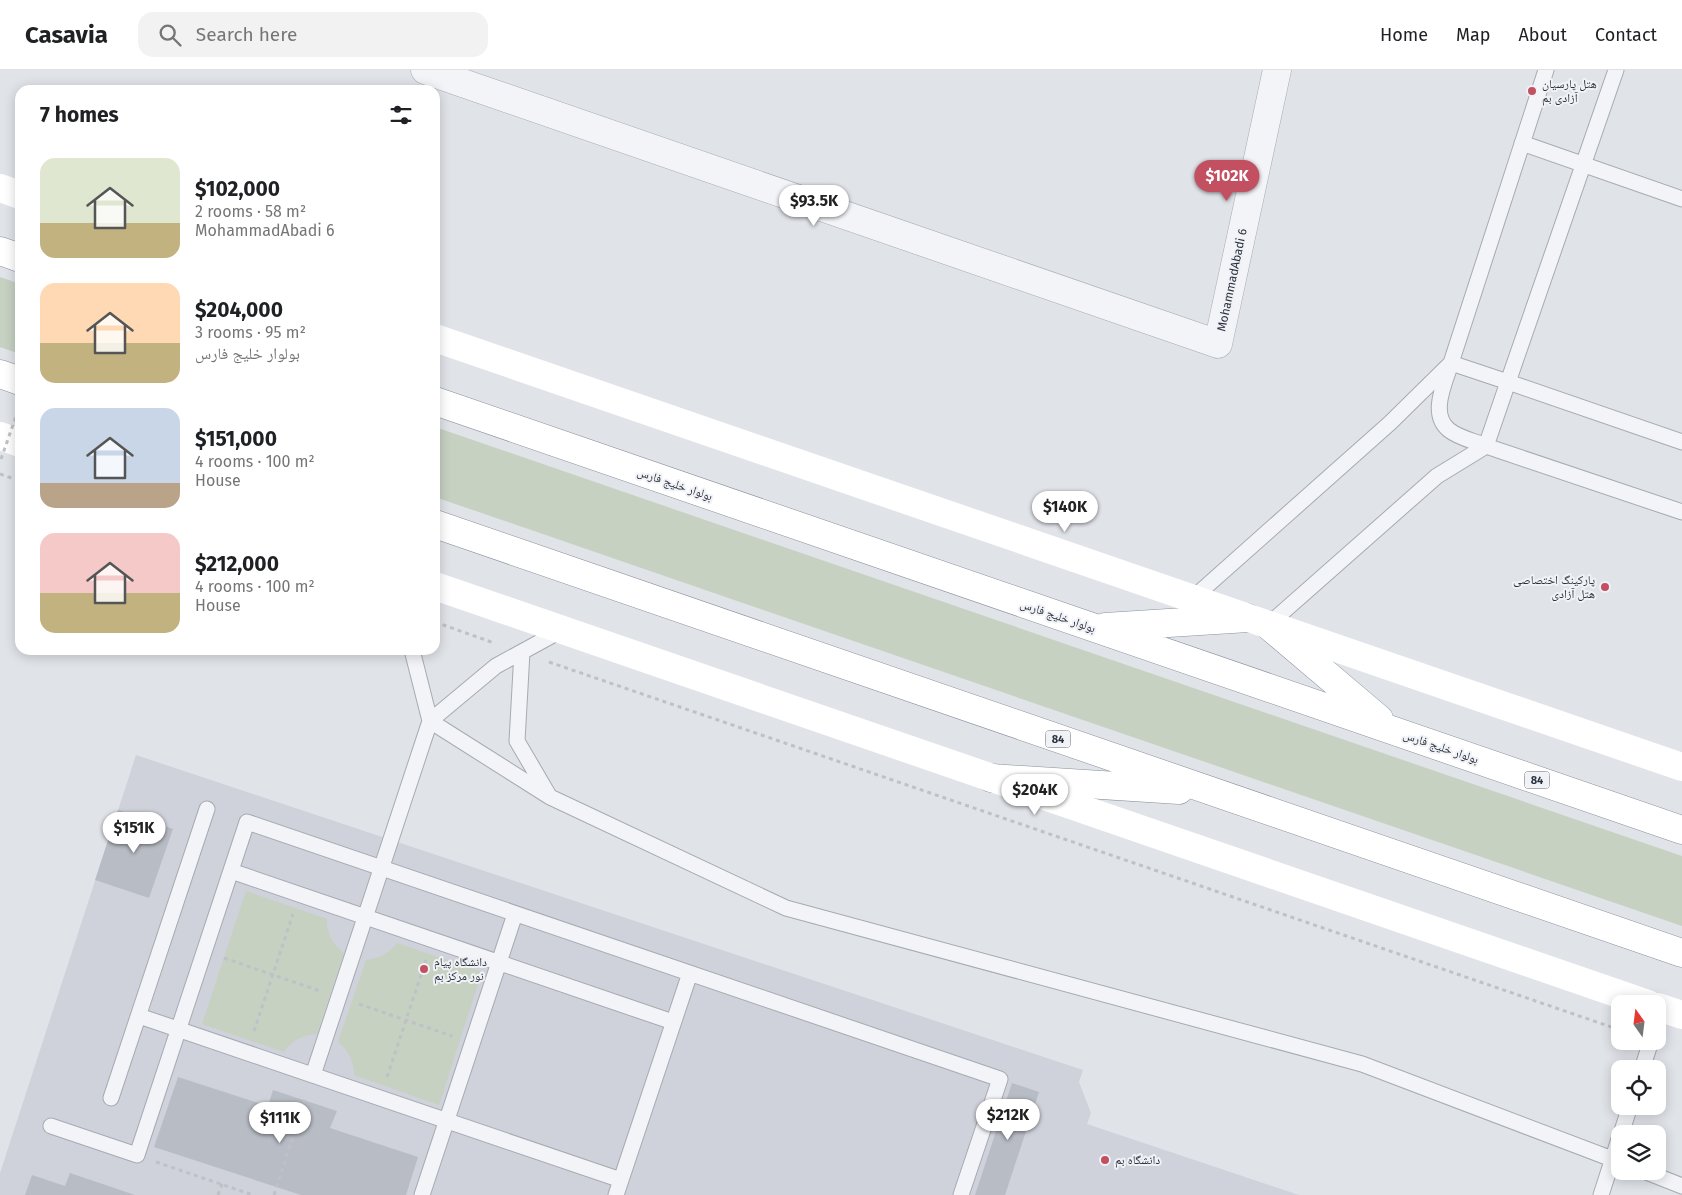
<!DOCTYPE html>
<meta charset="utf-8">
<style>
:root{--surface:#fff;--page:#f2f2f2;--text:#202124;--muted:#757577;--line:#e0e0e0;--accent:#c25060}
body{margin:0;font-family:"Fira Sans","Noto Naskh Arabic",sans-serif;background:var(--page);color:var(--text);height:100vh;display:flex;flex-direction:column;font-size:19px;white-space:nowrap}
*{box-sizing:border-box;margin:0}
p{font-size:16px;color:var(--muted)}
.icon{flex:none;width:28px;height:28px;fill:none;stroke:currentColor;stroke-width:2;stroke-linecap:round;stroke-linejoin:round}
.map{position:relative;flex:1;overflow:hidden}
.panel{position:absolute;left:15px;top:15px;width:425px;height:570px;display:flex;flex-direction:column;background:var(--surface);border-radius:15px;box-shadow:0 2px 12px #0003}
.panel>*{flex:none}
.needle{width:32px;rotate:346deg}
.controls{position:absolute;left:1611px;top:925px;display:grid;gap:10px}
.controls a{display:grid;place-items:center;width:55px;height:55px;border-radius:10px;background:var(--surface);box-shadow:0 2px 12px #0003;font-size:25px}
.price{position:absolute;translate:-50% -42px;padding:0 11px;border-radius:18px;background:#fff;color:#222;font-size:16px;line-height:32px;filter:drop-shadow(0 1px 2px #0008)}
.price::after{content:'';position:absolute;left:50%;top:30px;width:15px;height:11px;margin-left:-8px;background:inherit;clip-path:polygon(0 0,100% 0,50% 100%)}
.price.current{background:var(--accent);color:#fff}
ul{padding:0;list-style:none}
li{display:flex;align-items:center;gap:15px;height:125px;padding:0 25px}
li span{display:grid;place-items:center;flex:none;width:140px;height:100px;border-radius:15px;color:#555}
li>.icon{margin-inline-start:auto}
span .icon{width:60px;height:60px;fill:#fffc;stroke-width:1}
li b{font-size:21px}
h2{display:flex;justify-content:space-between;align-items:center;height:60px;padding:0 25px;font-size:21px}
header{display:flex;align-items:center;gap:30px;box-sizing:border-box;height:70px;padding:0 25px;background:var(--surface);border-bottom:1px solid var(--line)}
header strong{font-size:24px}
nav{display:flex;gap:28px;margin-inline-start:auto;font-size:18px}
.search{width:350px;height:45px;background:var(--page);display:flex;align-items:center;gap:12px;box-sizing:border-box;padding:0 18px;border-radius:15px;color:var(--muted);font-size:19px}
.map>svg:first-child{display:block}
.built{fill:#cfd2da}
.green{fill:#c6d1c2}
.building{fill:#b8bcc4}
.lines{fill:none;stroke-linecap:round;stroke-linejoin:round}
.lane-casing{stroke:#a6aab2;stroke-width:17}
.street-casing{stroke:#a6aab2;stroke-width:29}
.highway-casing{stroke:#89919d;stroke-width:29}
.path{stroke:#bfc1c7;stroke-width:3;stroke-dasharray:4 4;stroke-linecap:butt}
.lane{stroke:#f3f4f7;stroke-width:15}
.street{stroke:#f3f4f7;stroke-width:28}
.secondary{stroke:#fff;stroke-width:28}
.highway{stroke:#fff;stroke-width:28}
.path-bridge{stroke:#bfc1c7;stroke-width:3;stroke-dasharray:4 4;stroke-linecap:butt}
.poi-dot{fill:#c25060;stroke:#f0f2f6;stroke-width:2}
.labels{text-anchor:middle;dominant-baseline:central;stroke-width:4;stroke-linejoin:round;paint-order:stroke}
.shield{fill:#f0f2f6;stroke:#656b75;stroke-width:1}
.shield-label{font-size:11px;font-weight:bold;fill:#2a313e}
.poi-label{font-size:12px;fill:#2a313e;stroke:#f0f2f6;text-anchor:start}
.street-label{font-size:12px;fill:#2a313e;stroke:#f0f2f6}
</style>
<header>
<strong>Casavia</strong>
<div class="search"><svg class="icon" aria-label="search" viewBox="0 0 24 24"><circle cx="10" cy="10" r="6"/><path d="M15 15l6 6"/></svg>Search here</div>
<nav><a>Home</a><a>Map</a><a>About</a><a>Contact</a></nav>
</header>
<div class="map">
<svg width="1682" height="1125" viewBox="0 0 1682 1125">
<rect width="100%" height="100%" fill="#e0e3e8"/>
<path class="built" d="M136 685 1083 1000 1079 1012 1091 1043 1087 1054 1299 1125H0V1103Z"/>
<path class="green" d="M0 207 20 214V284L0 277Z
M435 357 1682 786V856L435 427Z
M246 821 327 849C326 863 333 874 344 883L317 964C303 965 292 970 284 982L202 954Z
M397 873 482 902 439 1035 354 1005C354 991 349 981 338 972L366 890C379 888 389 884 397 873Z"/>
<path class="building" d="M118 740 173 759 149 828 95 810Z
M178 1007 268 1036 273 1020 337 1041 330 1058 418 1087 406 1125H301L154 1077Z
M1012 1013 1039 1022 1005 1125H975Z
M70 1103 135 1125H25L32 1105 65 1116Z"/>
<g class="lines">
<defs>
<path id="lane" d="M1616 0 1508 312 1682 372
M1522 73 1682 129
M1451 293 1508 312 1486 376C1474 371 1459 368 1449 360 1429 344 1445 313 1451 293Z
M1192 529 1390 353 1451 293 1546 0
M1268 555 1437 406 1486 376 1682 442
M412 580 430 651 496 596 562 560
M522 582 517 671 548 724
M231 801 673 952
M139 946 621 1110
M1642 999 1651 971
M313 1005 430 651 550 727 786 838 1362 994 1620 1092
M111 1028 207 739
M51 1056 137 1085 247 752 1000 1009 961 1125
M1621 1064 1630 1036
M1644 1101 1682 1116
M422 1125 515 844
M616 1125 690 903
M1601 1125 1620 1066"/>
<path id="street" d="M425 0 1218 274 1277 0"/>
<path id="highway" d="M0 181 20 188
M0 304 20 311
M435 331 1682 760
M435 454 1682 883
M1268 555 1379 649
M1105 557 1248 548
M991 708 1179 720"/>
</defs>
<use href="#lane" class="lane-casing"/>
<use href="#street" class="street-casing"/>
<use href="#highway" class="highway-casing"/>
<path class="path" d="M0 404 20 411
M435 552 494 573
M549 592 1620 960
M224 888 320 921
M359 934 452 966
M254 961 293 844
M387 1007 426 890
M156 1092 253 1125
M218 1125 222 1114
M274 1125 306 1026"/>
<use href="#lane" class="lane"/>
<use href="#street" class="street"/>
<path class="secondary" d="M0 118 20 125
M435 268 1682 697
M0 366 20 373
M435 516 1648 934
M1658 937 1682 945"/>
<use href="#highway" class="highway"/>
<path class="path-bridge" d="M1 389 20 335"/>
</g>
<g class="poi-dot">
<circle cx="1532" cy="21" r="5"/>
<circle cx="1605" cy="517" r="5"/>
<circle cx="424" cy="899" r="5"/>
<circle cx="1105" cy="1090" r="5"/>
</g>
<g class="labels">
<g class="shield">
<rect x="1045.5" y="660.5" width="25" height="17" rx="4"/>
<rect x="1524.5" y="701.5" width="25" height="17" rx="4"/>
</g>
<g class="shield-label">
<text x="1058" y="669">84</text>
<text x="1537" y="710">84</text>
</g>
<g class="poi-label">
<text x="1542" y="14">هتل پارسیان<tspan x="1542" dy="14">آزادی بم</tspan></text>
<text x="1595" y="510" text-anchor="end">پارکینگ اختصاصی<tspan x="1595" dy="14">هتل آزادی</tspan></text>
<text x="434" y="892">دانشگاه پیام<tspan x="434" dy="14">نور مرکز بم</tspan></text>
<text x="1115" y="1090">دانشگاه بم</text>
</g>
<g class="street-label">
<text transform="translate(1232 210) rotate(-78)">MohammadAbadi 6</text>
<text transform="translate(675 414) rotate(19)">بولوار خلیج فارس</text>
<text transform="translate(1058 546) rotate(19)">بولوار خلیج فارس</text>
<text transform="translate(1441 677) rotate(19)">بولوار خلیج فارس</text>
</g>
</g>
</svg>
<div class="controls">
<a><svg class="needle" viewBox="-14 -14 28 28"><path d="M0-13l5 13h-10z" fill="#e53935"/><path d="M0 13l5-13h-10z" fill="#757577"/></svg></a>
<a><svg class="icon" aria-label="locate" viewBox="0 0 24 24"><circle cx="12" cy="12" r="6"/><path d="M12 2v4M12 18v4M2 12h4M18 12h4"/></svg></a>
<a><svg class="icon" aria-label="layers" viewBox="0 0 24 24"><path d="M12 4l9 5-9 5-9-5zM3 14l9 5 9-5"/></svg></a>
</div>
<b class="price current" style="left:1227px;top:132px">$102K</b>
<b class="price" style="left:814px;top:157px">$93.5K</b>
<b class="price" style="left:1065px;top:463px">$140K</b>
<b class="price" style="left:1035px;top:746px">$204K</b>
<b class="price" style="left:134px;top:784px">$151K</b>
<b class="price" style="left:1008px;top:1071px">$212K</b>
<b class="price" style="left:280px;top:1074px">$111K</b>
<section class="panel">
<h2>7 homes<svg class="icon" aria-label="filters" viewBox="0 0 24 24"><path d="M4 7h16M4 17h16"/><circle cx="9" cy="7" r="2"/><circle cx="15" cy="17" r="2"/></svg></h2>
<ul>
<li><span style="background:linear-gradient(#dfe7d0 65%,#c2b280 0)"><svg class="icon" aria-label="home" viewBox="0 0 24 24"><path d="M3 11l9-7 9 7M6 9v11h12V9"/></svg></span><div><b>$102,000</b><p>2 rooms · 58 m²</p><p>MohammadAbadi 6</p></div></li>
<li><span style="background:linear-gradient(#ffd9b3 60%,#c2b280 0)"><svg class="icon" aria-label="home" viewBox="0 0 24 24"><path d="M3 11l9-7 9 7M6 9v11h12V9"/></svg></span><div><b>$204,000</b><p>3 rooms · 95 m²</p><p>بولوار خلیج فارس</p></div></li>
<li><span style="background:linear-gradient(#c9d6e8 75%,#b9a48a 0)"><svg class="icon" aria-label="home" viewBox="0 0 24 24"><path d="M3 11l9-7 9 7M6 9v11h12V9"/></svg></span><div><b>$151,000</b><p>4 rooms · 100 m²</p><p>House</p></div></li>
<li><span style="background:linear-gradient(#f6c9c9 60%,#c2b280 0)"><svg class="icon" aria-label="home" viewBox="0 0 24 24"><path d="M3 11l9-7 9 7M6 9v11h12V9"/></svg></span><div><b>$212,000</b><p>4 rooms · 100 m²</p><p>House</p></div></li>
</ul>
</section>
</div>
